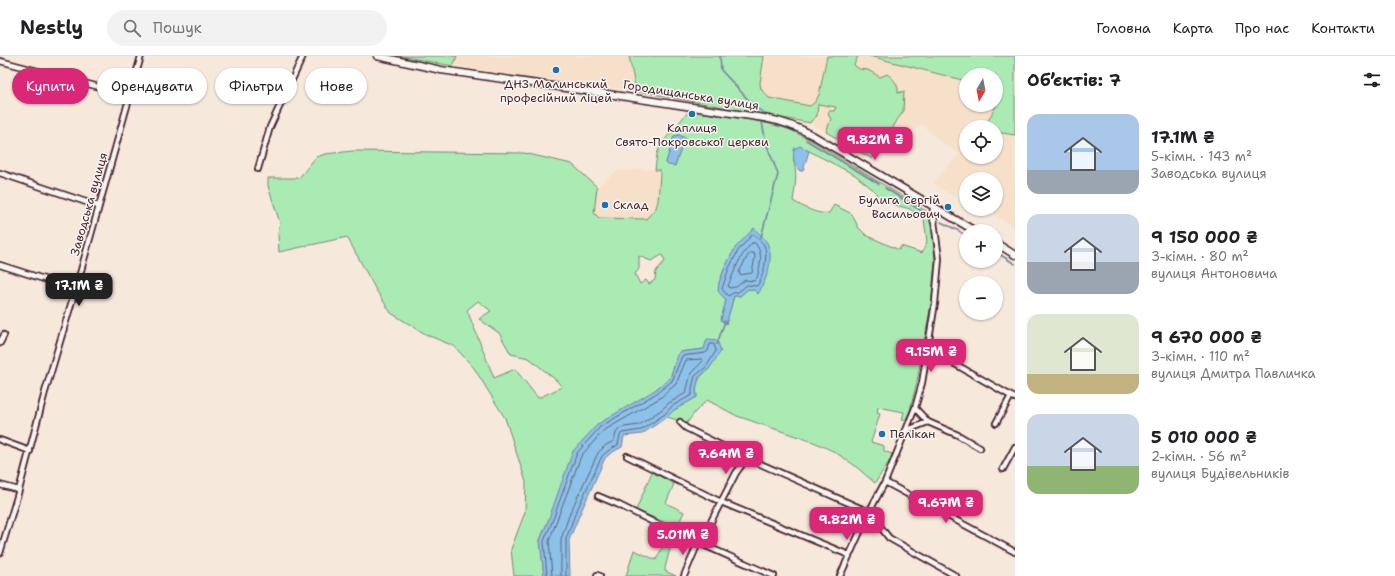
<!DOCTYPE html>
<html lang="uk">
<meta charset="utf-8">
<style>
:root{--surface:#fff;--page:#f2f2f2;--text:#202124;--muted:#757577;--line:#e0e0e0;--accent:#db2777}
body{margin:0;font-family:"Shantell Sans",sans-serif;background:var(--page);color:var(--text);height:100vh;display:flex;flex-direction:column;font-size:15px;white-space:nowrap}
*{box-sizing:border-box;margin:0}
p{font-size:13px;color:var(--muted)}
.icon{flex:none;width:22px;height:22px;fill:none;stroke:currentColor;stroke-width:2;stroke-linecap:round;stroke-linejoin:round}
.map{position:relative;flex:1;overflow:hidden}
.drawer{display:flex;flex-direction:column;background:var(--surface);width:380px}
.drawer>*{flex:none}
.banner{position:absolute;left:12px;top:12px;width:380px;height:36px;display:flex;gap:8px}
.needle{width:26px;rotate:190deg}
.buttons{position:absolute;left:959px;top:12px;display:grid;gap:8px}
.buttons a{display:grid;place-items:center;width:44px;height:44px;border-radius:50%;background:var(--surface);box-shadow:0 1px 3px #0004;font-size:20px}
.price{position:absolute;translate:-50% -34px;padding:0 9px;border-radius:8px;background:var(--accent);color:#fff;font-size:13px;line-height:26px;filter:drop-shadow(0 1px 2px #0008)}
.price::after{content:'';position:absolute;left:50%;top:24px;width:12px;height:9px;margin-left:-6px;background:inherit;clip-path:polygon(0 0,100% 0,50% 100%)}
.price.selected{background:#222;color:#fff}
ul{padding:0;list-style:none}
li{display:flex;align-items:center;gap:12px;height:100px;padding:0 12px}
li span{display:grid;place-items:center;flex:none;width:112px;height:80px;border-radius:12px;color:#555}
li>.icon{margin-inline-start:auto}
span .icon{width:48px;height:48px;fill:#fffc;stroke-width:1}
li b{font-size:17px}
h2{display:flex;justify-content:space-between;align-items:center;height:48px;padding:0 12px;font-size:17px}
.tag{padding:0 14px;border-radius:18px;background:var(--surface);box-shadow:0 1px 3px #0004;font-size:14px;line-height:36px}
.tag.selected{background:var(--accent);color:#fff}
header{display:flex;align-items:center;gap:24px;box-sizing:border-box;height:56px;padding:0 20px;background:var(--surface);border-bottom:1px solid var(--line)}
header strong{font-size:19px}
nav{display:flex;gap:22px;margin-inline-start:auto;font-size:14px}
.search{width:280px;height:36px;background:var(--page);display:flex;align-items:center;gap:10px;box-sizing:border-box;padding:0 14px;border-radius:22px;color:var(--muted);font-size:15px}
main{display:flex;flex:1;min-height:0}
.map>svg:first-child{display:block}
.built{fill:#f6e0ca}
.green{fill:#aaebb4;stroke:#7a8570;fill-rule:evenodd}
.water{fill:#8cc1e9;stroke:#72809d}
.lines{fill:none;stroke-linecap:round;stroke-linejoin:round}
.shore{stroke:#646077;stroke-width:1}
.stream{stroke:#72809d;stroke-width:1.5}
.street-casing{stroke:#4a1f2b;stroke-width:8}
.secondary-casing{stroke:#4a1f2b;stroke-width:9}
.street{stroke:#f6f6f2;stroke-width:4.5}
.secondary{stroke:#f6f6f2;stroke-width:6}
.poi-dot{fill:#1f6fb2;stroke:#f6f6f2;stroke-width:1.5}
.labels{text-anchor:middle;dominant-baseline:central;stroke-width:3;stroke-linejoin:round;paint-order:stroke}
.poi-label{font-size:12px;fill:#4a1f2b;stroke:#f6f6f2}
.street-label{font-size:12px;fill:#4a1f2b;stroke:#f6f6f2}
</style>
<header>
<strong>Nestly</strong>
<div class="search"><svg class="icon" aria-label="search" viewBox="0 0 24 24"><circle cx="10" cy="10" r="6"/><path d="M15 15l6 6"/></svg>Пошук</div>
<nav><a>Головна</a><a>Карта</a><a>Про нас</a><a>Контакти</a></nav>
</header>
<main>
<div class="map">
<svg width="1015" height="520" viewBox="0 0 1015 520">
<rect width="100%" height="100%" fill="#f6e9db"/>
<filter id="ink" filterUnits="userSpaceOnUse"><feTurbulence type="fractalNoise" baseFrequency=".025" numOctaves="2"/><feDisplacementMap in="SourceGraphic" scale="8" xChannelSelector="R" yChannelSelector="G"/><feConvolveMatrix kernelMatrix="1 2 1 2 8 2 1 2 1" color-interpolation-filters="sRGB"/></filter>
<g filter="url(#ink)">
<path class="built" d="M400 0H629L636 35 506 18Z
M764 0H827L819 39 815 46 810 50 769 42 761 33 760 27Z
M858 0H869L965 25H966V49H996V39L1001 41 985 71H966V101H996V76L1015 79V172L994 159 999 150 996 148V123H966V125L963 124 954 141 933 127 959 98 939 84 921 68 912 78 903 86 890 79 883 91 871 84 864 97 810 67 817 48 836 51Z
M639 113 660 114 658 145 657 150 647 163 599 162 594 157 597 131 614 117 618 115Z"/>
<path class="green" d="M400 0H457L453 10Z
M629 0H764L760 27 761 33 769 42 810 50 815 46 819 39 827 0H858L854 9 859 13 868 14 880 21 887 18C894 23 899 29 898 37L904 35 903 56 897 64 883 91 878 88 874 95 876 96 872 103 826 76 831 63 829 60 828 56 829 55H834L836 51 818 48 817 60 811 65 810 67 636 35Z
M869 0H1015V79L996 76V71H985L1000 42 996 39V19H966V25Z
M692 55 757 65 782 71 793 75 814 86 931 158 935 205 931 248 917 325 910 354 906 363 902 364 904 356 878 351 877 357 880 358 871 386 884 390V395L892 398 890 404 875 427 854 409 835 396 816 387 737 360 707 344 695 356 687 367 667 361 674 354 697 341C695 327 698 322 709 313L704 293 679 296 670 322 655 334 548 465 540 484 544 520H514L511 493 525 456 526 426 505 362 474 312 454 290 427 279 391 257 376 234 347 181 279 196 278 177 280 167 268 130V122H299L316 101 325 98 353 95 524 97 572 108 597 131 594 157 599 162 646 163 656 152 658 145 660 118V114H655L657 98 661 88 688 56ZM679 79 685 82 666 107 674 80ZM809 95 855 119 876 136 877 144 910 153 924 163 927 186 922 197 901 190 899 194 866 179 858 171 852 158 834 149 829 157C817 159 804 151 793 145 795 131 798 117 793 103ZM662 199 665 205 656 215 655 224 649 228 646 224 640 228 635 218 639 213V200L651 205ZM725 211 754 234 748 233 740 240H734L726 268 721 264 726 244 719 227ZM478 245 491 255 479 263 499 277 511 298 529 302 557 325 562 331 538 342 515 313 494 322 467 254Z
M652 416 674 428 666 447 684 456 674 477 665 512V515L676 520H626L634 494 656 504 673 470 636 454Z"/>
<path class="water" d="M679 79 685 82 675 110 668 109 666 107 674 80Z
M800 90 809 95 803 115H800C793 108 793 102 794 93Z
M754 172C758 177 766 183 768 189 774 204 766 225 758 238L754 234 748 233 740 240H734L726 268 721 264 726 244 718 235 719 227 725 211 735 192Z
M707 283 717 284 721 295 709 313 699 321 696 333 697 341 674 354 667 361 642 378 624 380 622 391 611 397 605 402 579 460 569 484 570 520H544L540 484 548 465 573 395 598 368 655 334 670 322 679 296 704 293Z"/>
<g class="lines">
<path class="shore" d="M752 179H755C758 183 762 186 764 189 769 199 763 222 757 230L747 229 738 236 733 237 728 240 722 233 729 212 738 195Z
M752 187H755C764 198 760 209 757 222L754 225 745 224 736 231 729 232 728 230C736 212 738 202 752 187Z
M751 197H754L755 201 752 217 740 219 739 216 747 201Z
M547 520 544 485 552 466 577 397 600 371 657 337 672 325 682 300 705 297 708 295 710 288H714L716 295 706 311 695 320 692 332V339L672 350 665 358 641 374 622 377 620 379 618 389 609 394 602 400 575 458 566 483V520
M552 520 549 485 581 400 603 375 660 342 676 328 686 304 702 303 703 305 691 317 686 337 669 347 661 354 639 369 624 371 619 373 616 377 614 385 606 389 598 397 570 457 561 483V520"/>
<path class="stream" d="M720 0 721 14 754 50 764 57
M806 84 879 128
M885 132 931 161
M941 166 959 175 966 180
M761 181 778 118 766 87 762 66
M996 196 1015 208
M717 288 725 265"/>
<defs>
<path id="street" d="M0 5 130 39
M258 113 270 71 303 0
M0 117 98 150
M0 209 75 233
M0 287 4 279
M927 292 1011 340
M915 352 928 366 958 379 980 392
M680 366 686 372 747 402 869 456 889 482 956 520
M996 367 1011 340 1015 342
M905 375 928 366
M0 384 30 395
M627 400 721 446 849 499
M1003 413 1015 391
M885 426 1015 496
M0 429 19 434
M598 440 617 448 663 471 774 520
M0 497 19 434 45 336 80 218 141 0
M597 519 600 520
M684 520 698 487 702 483 736 417 747 402
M840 520 869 456 885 426 915 352 922 327 935 247 939 203 934 165"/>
<path id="secondary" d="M377 0 441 14 601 37 764 62C782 65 798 71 814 80L975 175
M934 165 933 157 934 151
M996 187 1015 199"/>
</defs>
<use href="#street" class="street-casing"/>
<use href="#secondary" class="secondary-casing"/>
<use href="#street" class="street"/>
<use href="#secondary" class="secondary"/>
</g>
</g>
<g class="poi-dot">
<circle cx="556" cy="14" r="4"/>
<circle cx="692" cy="58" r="4"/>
<circle cx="605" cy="149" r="4"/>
<circle cx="948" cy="151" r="4"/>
<circle cx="882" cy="378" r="4"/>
</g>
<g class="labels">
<g class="poi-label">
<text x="556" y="28">ДНЗ Малинський<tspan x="556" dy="14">професійний ліцей</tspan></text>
<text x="692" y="72">Каплиця<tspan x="692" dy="14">Свято-Покровської церкви</tspan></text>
<text x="940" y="144" text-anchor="end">Булига Сергій<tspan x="940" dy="14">Васильович</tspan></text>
<text x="613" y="149" text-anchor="start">Склад</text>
<text x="890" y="378" text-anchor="start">Пелікан</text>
</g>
<g class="street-label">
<text transform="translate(691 39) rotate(9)">Городищанська вулиця</text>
<text transform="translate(89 148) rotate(-74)">Заводська вулиця</text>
</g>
</g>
</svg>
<div class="buttons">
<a><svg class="needle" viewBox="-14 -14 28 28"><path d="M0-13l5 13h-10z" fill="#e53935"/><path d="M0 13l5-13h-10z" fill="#757577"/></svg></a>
<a><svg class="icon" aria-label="locate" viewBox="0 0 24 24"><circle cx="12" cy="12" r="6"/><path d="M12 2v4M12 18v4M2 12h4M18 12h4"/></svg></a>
<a><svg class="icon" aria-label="layers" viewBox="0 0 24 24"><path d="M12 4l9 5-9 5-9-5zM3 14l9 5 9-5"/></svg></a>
<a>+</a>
<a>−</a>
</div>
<b class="price" style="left:875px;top:105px">9.82M ₴</b>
<b class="price selected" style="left:79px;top:251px">17.1M ₴</b>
<b class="price" style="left:931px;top:317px">9.15M ₴</b>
<b class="price" style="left:726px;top:419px">7.64M ₴</b>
<b class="price" style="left:946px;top:468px">9.67M ₴</b>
<b class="price" style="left:847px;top:485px">9.82M ₴</b>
<b class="price" style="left:683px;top:500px">5.01M ₴</b>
<div class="banner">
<a class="tag selected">Купити</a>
<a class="tag">Орендувати</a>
<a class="tag">Фільтри</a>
<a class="tag">Нове</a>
</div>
</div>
<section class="drawer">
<h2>Об’єктів: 7<svg class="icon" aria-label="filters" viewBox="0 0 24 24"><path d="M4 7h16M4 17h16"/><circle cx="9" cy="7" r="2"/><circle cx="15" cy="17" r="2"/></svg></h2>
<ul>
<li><span style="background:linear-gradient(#a9c7e8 70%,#9aa5b1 0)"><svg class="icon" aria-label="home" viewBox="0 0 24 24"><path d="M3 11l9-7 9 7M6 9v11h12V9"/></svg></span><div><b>17.1M ₴</b><p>5-кімн. · 143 m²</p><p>Заводська вулиця</p></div></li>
<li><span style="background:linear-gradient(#c9d6e8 60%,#9aa5b1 0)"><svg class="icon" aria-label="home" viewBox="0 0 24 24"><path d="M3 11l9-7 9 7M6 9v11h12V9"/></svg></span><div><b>9 150 000 ₴</b><p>3-кімн. · 80 m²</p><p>вулиця Антоновича</p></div></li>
<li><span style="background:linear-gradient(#dfe7d0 75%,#c2b280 0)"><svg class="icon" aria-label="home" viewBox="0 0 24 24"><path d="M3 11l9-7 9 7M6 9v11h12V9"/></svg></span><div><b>9 670 000 ₴</b><p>3-кімн. · 110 m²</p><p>вулиця Дмитра Павличка</p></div></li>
<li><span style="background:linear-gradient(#c9d6e8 65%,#8fb573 0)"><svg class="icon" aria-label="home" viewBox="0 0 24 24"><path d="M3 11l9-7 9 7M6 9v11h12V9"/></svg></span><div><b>5 010 000 ₴</b><p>2-кімн. · 56 m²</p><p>вулиця Будівельників</p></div></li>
</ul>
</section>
</main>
